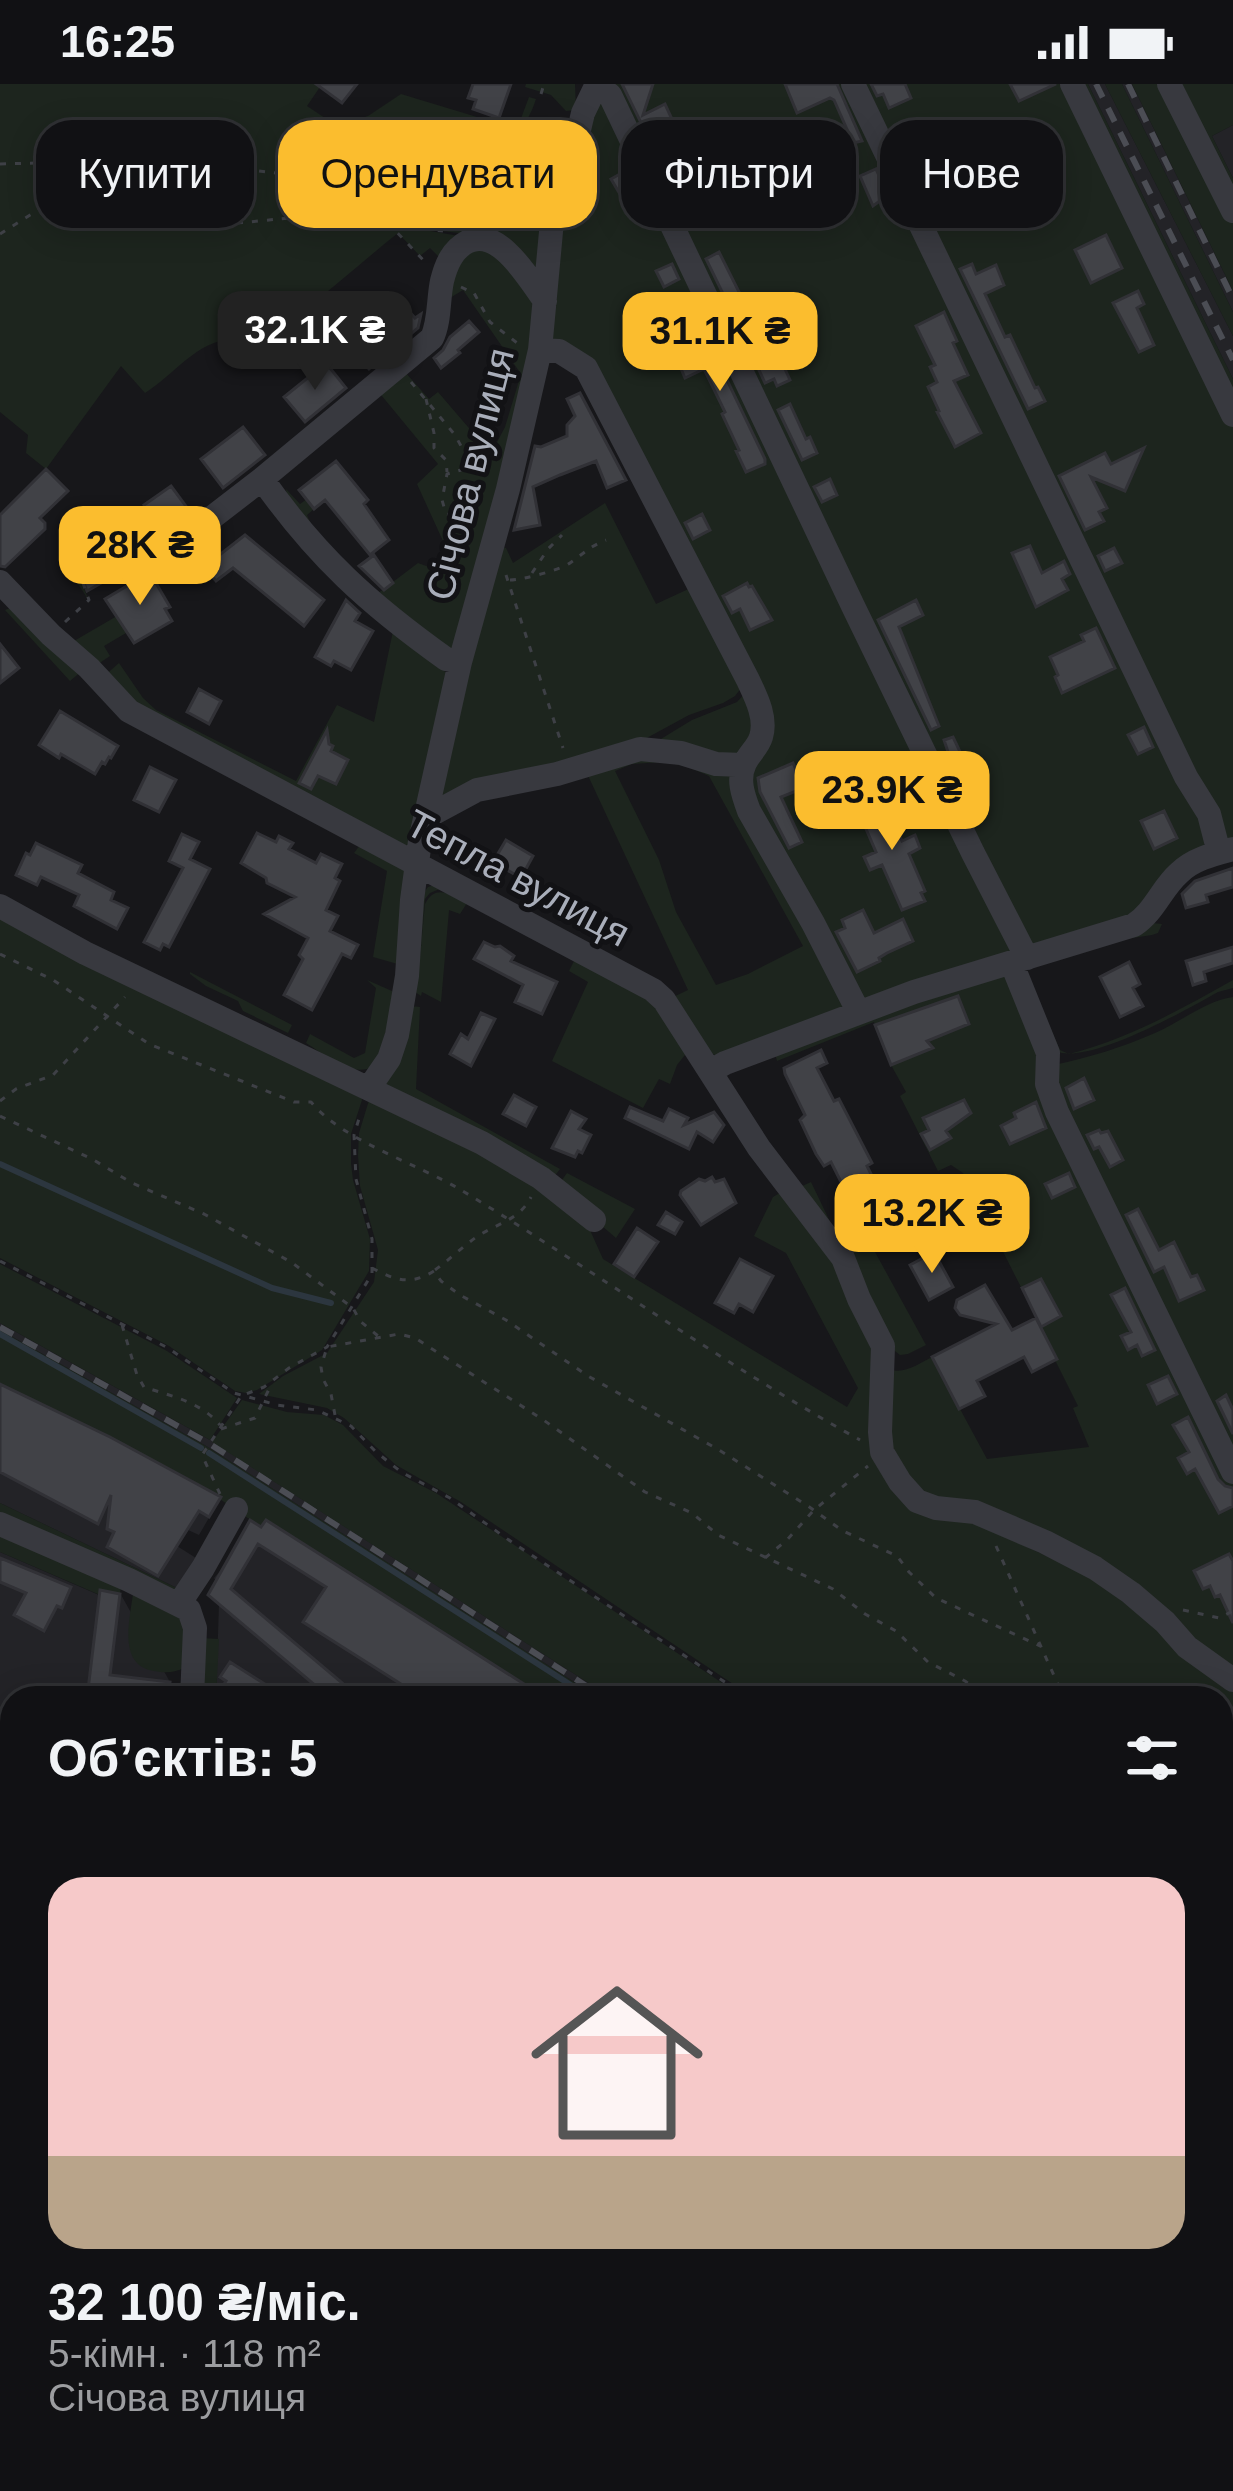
<!DOCTYPE html>
<html lang="uk">
<meta charset="utf-8">
<style>
:root{--surface:#111114;--page:#1a1a1d;--text:#f1f3f6;--muted:#9c9da0;--line:#303134;--accent:#fbbd2e}
body{margin:0;font-family:Helvetica,sans-serif;background:var(--page);color:var(--text);height:100vh;display:flex;flex-direction:column;font-size:45px;white-space:nowrap}
*{box-sizing:border-box;margin:0}
p{font-size:39px;color:var(--muted)}
.icon{flex:none;width:66px;height:66px;fill:none;stroke:currentColor;stroke-width:2;stroke-linecap:round;stroke-linejoin:round}
.map{position:relative;flex:1;overflow:hidden}
.side{position:absolute;left:0px;top:1602px;width:1233px;height:807px;display:flex;flex-direction:column;background:var(--surface);border-radius:36px 36px 0 0;box-shadow:0 6px 30px #0003,0 0 0 3px var(--line)}
.side>*{flex:none}
.top-card{position:absolute;left:36px;top:36px;width:1161px;height:108px;display:flex;gap:24px}
.price{position:absolute;translate:-50% -102px;padding:0 27px;border-radius:24px;background:var(--accent);color:#111;font-size:39px;line-height:78px;filter:drop-shadow(0 3px 6px #0008)}
.price::after{content:'';position:absolute;left:50%;top:72px;width:36px;height:27px;margin-left:-18px;background:inherit;clip-path:polygon(0 0,100% 0,50% 100%)}
.price.active{background:#222;color:#fff}
ul{padding:0;list-style:none}
li{display:grid;align-content:center;gap:24px;height:636px;padding:0 48px}
li span{display:grid;place-items:center;height:372px;border-radius:36px;color:#555}
li>.icon{margin-inline-start:auto}
span .icon{width:216px;height:216px;fill:#fffc;stroke-width:1}
li b{font-size:51px}
h2{display:flex;justify-content:space-between;align-items:center;height:144px;padding:0 48px;font-size:51px}
.chip{padding:0 42px;border-radius:36px;background:var(--surface);box-shadow:0 6px 30px #0003,0 0 0 3px var(--line);font-size:42px;line-height:108px}
.chip.active{background:var(--accent);color:#111}
.status{display:flex;justify-content:space-between;align-items:center;height:84px;padding:0 60px;background:var(--surface);direction:ltr}
.status svg{height:33px;fill:currentColor}
.map>svg:first-child{display:block}
.built{fill:#232327}
.green{fill:#1d251e;fill-rule:evenodd}
.lines{fill:none;stroke-linecap:round;stroke-linejoin:round}
.stream{stroke:#2c363f;stroke-width:6}
.building{fill:#414247;stroke:#313136;stroke-width:3}
.path{stroke:#3e4046;stroke-width:3;stroke-dasharray:6 9;stroke-linecap:butt}
.minor{stroke:#38393f;stroke-width:24}
.rail{stroke:#4b4d54;stroke-width:6;stroke-dasharray:15 12;stroke-linecap:butt}
.labels{text-anchor:middle;dominant-baseline:central;stroke-width:10;stroke-linejoin:round;paint-order:stroke}
.street-label{font-size:39px;fill:#a9aeba;stroke:#121215}
</style>
<div class="status"><b>16:25</b><svg viewBox="0 0 49 12"><path d="M0 12V9h3v3zM5 12V6h3v6zM10 12V3h3v9zM15 12V0h3v12zM26 1h20v11H26zM47 4h2v5h-2z"/></svg></div>
<div class="map">
<svg width="1233" height="2407" viewBox="0 0 1233 2407">
<rect width="100%" height="100%" fill="#17171a"/>
<path class="built" d="M1088 0H1105L1233 252V295Z
M1122 0H1132L1233 207V228Z
M1233 41V94L1212 52Z
M0 1239 210 1356 612 1614H599L206 1362 0 1246Z
M0 1301 110 1353 221 1413 199 1451 188 1446 177 1462 196 1474 179 1505 0 1419Z
M250 1436H266L546 1614H216L219 1519 208 1511 217 1498 214 1494 227 1479Z
M0 1468 99 1511 100 1506 120 1509 170 1598 168 1614H12V2096L0 2099Z
M1221 2053 1233 2061V2157L1221 2150Z"/>
<path class="green" d="M0 0H322L307 22 337 42 368 32 401 10 517 45 529 13 536 15C528 39 524 39 508 54 484 77 475 116 478 148L468 150 407 143 465 153 440 192 433 184 441 175 430 164 420 172 398 149C348 189 299 236 243 266L233 255C197 256 173 292 145 309L121 282 46 385 26 369 28 351 0 328Z
M526 0H575L576 26 566 27 551 11 525 3Z
M610 0H850L1208 747 1204 761 1124 838 1032 863Z
M857 0H1069L1233 339V760L1228 761Z
M1075 0H1088L1233 295V323Z
M1105 0H1122L1233 228V252Z
M1132 0H1233V41L1212 52 1233 94V207Z
M601 16 1016 869 863 920 746 705 766 651 592 289 545 260 555 145 587 33Z
M575 34 539 200C523 183 498 163 490 140 486 129 487 114 490 102 500 60 536 42 575 34Z
M479 158C508 164 534 200 537 228L525 308 486 471 461 559 450 566C404 544 290 456 286 405L300 420 307 415 314 425 307 431C310 441 318 448 321 458L377 510 418 479 429 483 445 471 443 457 417 400 438 380 377 306 404 284V287L429 315 438 308 486 364 495 362 505 343 521 290 463 206 450 214 443 208C449 185 454 164 479 158Z
M605 419 656 520 695 502 742 603 735 612 723 619 689 631 632 662 435 724 498 462 506 464 513 479Z
M115 453 140 477 110 463 77 485 88 515 64 479 99 455Z
M15 522 83 586 70 597 5 526Z
M117 532 126 549 104 562 110 572 95 582 74 557Z
M393 547 440 579 447 591 415 761 404 767 128 620 103 593 119 579 143 614 156 626 296 697 337 621 374 638Z
M748 606 758 634 740 674 651 661 692 636 737 618Z
M637 668 737 684 848 925 722 973 708 969 669 915 688 906 584 683ZM663 678 686 682 709 692 803 862 748 890 716 901 676 828 659 776 615 687 632 680Z
M363 757 401 778 408 792 401 881 373 873 387 787 354 769Z
M434 801H446L484 822 483 824 442 804 430 809 425 815 419 884 425 820C436 799 450 811 467 819L460 830 449 826 441 918 422 908 421 912 415 908 419 887 412 904 421 812 428 803Z
M0 832 361 1010 362 1016 351 1050V1079L353 1096 370 1155 369 1187 322 1266 257 1306 246 1309 235 1307 169 1262 0 1174Z
M1153 839 1162 840 1158 849 1152 851 1119 856 1024 884 1060 966 1069 970C1129 955 1181 925 1233 896V904L1218 908C1188 925 1087 982 1056 967L1021 880Z
M577 871 653 914 689 966 677 981 670 1000 659 995 643 1024 552 977 588 898 569 887Z
M1002 886 1043 970 1233 1394V1592L1161 1526 938 1421 887 1371 889 1285C904 1291 918 1280 932 1273L987 1375 1089 1363 1073 1324 1078 1322 1055 1276 1057 1274 963 1089 951 1081 938 1087 900 1012 906 1008 891 981 874 938 777 977 774 965Z
M190 888 292 941 288 949 243 927 238 917 206 902 190 890Z
M367 896 392 907 396 912 376 981C352 996 327 972 306 959L310 950 354 974 365 969 376 904Z
M1233 913V1381L1051 988 1054 981C1090 973 1121 964 1155 949 1181 938 1205 917 1233 913Z
M411 922 420 923 416 1005 560 1085 550 1098 384 1000Z
M370 1013 435 1039 585 1135 603 1175 847 1323 858 1304 786 1169 754 1152 773 1113 785 1106 838 1176 880 1264 890 1393 972 1434 1054 1466 1233 1600V1919L1221 1911V1614H754L461 1418 396 1381 344 1334 327 1324 259 1310 283 1292 327 1269 374 1198 378 1166 360 1102 358 1071 359 1049Z
M567 1089 635 1125 616 1154 557 1103Z
M811 1098 835 1148 858 1137 926 1261 908 1270 900 1271 886 1260 800 1103Z
M0 1180 167 1267 237 1314 210 1356 0 1239Z
M0 1246 206 1362 599 1614H546L266 1436 261 1443 190 1395 110 1353 0 1300Z
M242 1316 287 1328 324 1331 343 1341 383 1382 436 1409 745 1614H612L212 1358Z
M0 1419 179 1505 176 1509 0 1434Z
M0 1447 121 1503 120 1509 101 1506 100 1511 0 1468Z
M133 1509 184 1530V1584C173 1589 166 1589 154 1587 117 1581 130 1536 133 1509Z
M201 1554 219 1555 216 1614H197Z
M1221 1919 1233 1926V2013L1221 2005Z"/>
<g class="lines">
<path class="stream" d="M0 1080 272 1204 331 1219
M0 1250 201 1364
M209 1369 591 1614"/>
</g>
<path class="building" d="M316 0H357L342 19Z
M473 0H511L499 34 473 25 476 16 468 14Z
M622 0H653L643 31 665 20 697 89 678 99 676 95 670 98Z
M785 0H837L862 57 853 59 834 16 830 14 797 29Z
M871 0H905L911 14 889 24 883 10 877 12Z
M1010 0H1056L1019 17Z
M929 68 936 83 915 92 908 77Z
M831 82 837 96 811 107 805 93Z
M876 85 888 111 873 122 860 92Z
M627 86 643 119 630 127 611 95Z
M718 99 730 126 706 137 693 111Z
M1106 151 1122 184 1091 199 1075 166Z
M719 168 749 228 753 226 763 250 746 257 706 175Z
M672 180 679 195 664 203 656 187Z
M972 180 976 190 996 181 1004 201 985 210 1005 253 1010 251 1035 304 1038 303 1045 317 1028 325 960 185Z
M1138 207 1144 220 1137 224 1154 261 1139 268 1113 219Z
M327 210 335 221 319 233 311 222Z
M400 217 415 234 421 230 418 244 369 285 348 261Z
M944 228 957 257 953 259 968 291 954 297 981 349 955 363 937 328 939 327 928 303 937 298 930 283 935 281 916 242Z
M469 237 479 248 458 266 460 269 441 284 434 274 443 266 450 253Z
M702 244 765 375V380L746 388 736 367 739 366 722 330 725 328 704 285 685 294 673 266 680 263 676 256Z
M780 274 790 296 777 302 774 295 765 299 758 284Z
M326 279 346 304 305 338 284 313Z
M580 309 626 396 607 404 596 377 560 391 533 403 540 441 514 446 535 362 541 363 567 352V341L575 332 567 315Z
M790 320 806 355 810 353 817 369 802 376 778 326Z
M243 343 265 371 223 404 201 375Z
M1144 364 1125 407 1091 393 1107 424 1099 428 1104 437 1085 446 1059 392 1105 369 1111 380Z
M336 377 368 416 364 420 389 456 370 471 325 416 314 425 299 406Z
M46 385 68 407 40 434 45 439V445L5 483 0 482V431Z
M830 395 837 411 822 418 814 403Z
M171 402 191 429 149 459 139 446 153 436 144 421Z
M702 430 710 446 693 455 685 439Z
M245 451 324 516 304 542 233 484 216 497 204 483Z
M1030 462 1042 489 1064 477 1070 490 1062 495 1068 506 1036 523 1012 469Z
M1114 464 1122 479 1105 487 1098 472Z
M374 471 393 499 384 506 359 482Z
M92 477 101 499 87 507 79 486Z
M153 494 170 523 165 525 172 537 134 559 105 515 137 496Z
M747 499 749 503 752 502 772 536 750 546 740 525 732 529 723 512Z
M346 516 360 529 355 537 373 547 351 586 334 577 331 582 315 573Z
M916 516 923 531 899 543 939 642 931 646 878 536Z
M1096 544 1115 584 1062 609 1055 593 1058 591 1050 573 1084 557 1081 551Z
M0 560 19 584 0 599Z
M199 605 221 617 209 640 187 628Z
M60 627 118 662 111 674 109 673 105 680 102 678 95 690 61 670 59 674 39 661Z
M1144 643 1153 663 1138 670 1128 651Z
M327 646 329 660 333 662 331 667 348 676 336 700 318 692 311 705 299 699Z
M953 653 972 693 958 700 949 682 952 680 944 656Z
M793 679 804 704 781 713 802 758 789 764 760 708 758 694Z
M150 683 176 696 159 728 134 716Z
M880 714 884 722 887 721 902 757 915 751 920 764 909 770 925 807 921 809 925 817 902 826 882 781 870 786 864 773 876 768 853 715 867 719Z
M1164 727 1177 754 1154 765 1141 737Z
M257 749 276 758 279 752 293 759 289 765 316 779 321 770 342 780 335 794 340 797 326 826 338 832 330 847 358 861 351 874 342 870 312 926 284 911 303 875 299 871 308 854 264 830 295 813 267 799 266 794 241 779Z
M182 750 199 758 190 775 210 785 169 863 163 860 160 866 144 858 183 784 169 777Z
M506 756 533 772 521 794 493 778Z
M36 759 82 781 78 789 114 808 111 816 128 824 117 845 74 822 79 811 41 793 37 801 16 791 26 769 30 771Z
M1233 784V803L1206 811 1208 818 1186 824 1182 810 1195 797Z
M863 826 874 849 903 835 913 857 887 869 879 874 880 877 857 888 836 848 845 844 842 836Z
M484 858 495 863 500 862 514 872 511 877 557 898 542 930 515 918 523 901 474 875Z
M1233 863V879L1204 888 1206 897 1193 901 1186 877Z
M1129 878 1140 900 1133 904 1143 922 1120 933 1100 893Z
M958 912 969 940 927 957 933 964 891 981 875 941Z
M481 929 495 935 471 982 450 970 461 950 468 955Z
M821 966 827 979 817 984 834 1017 839 1015 872 1079 867 1082 872 1092 867 1095 870 1101 848 1112 831 1078 824 1082 816 1070 800 1036 805 1031 785 990 784 984Z
M1084 994 1094 1016 1074 1025 1066 1004Z
M514 1011 536 1023 526 1042 503 1030Z
M964 1016 971 1029 946 1047 951 1054 930 1066 921 1050 929 1046 923 1034Z
M1036 1018 1046 1044 1010 1060 1001 1042 1016 1034 1014 1029Z
M630 1023 663 1037 669 1025 688 1034 684 1041 714 1028 724 1041 713 1058 697 1048 689 1065 625 1034Z
M571 1027 586 1035 579 1045 591 1051 582 1069 578 1067 575 1073 552 1064Z
M1099 1046 1101 1049 1108 1047 1123 1076 1110 1083 1099 1063 1094 1065 1087 1051Z
M1069 1089 1075 1103 1052 1114 1045 1100Z
M712 1093 715 1098 724 1095 736 1119 701 1141 680 1111 681 1107 699 1095 705 1097Z
M1138 1125 1159 1166 1174 1158 1191 1193 1197 1191 1204 1206 1179 1217 1164 1183 1154 1188 1126 1131Z
M666 1128 682 1138 675 1150 658 1141Z
M637 1144 658 1158 634 1193 614 1180Z
M934 1168 953 1203 929 1216 910 1181Z
M740 1175 773 1192 753 1228 739 1220 734 1229 715 1219Z
M1041 1195 1061 1232 1041 1243 1022 1204Z
M985 1201 1012 1246 1036 1234 1057 1275 1032 1288 1024 1273 977 1297 985 1312 959 1325 932 1273 996 1240 960 1231 955 1224 957 1216Z
M1125 1204 1155 1266 1142 1272 1137 1261 1128 1266 1121 1252 1131 1248 1111 1211Z
M1168 1292 1177 1310 1157 1320 1148 1301Z
M0 1300 110 1353 221 1413 209 1433 199 1427 158 1492 107 1463 114 1448 107 1445 111 1411 98 1440 0 1388Z
M1226 1311 1233 1326V1350L1217 1317Z
M1188 1333 1218 1395 1225 1402 1233 1404V1422L1219 1429 1195 1385 1187 1390 1178 1374 1189 1368 1173 1341Z
M250 1436 261 1443 266 1436 546 1614H423L303 1538 326 1503 258 1460 231 1505 360 1614H330L208 1511Z
M1229 1470 1233 1477V1539L1220 1511 1215 1513 1210 1502 1203 1505 1194 1487Z
M0 1474 71 1503 62 1524 57 1522 44 1547 14 1531 26 1509 0 1498Z
M100 1506 120 1510 110 1591 170 1598 168 1614H87Z
M230 1578 287 1614H215L226 1597 220 1593Z"/>
<g class="lines">
<path class="path" d="M541 10 544 0
M0 80 37 79 60 89 93 110H110L175 92 251 86 276 89 293 87 307 80 394 58 434 62 513 55
M94 111C145 160 245 135 309 133 321 133 334 133 346 134 362 135 375 141 391 142L425 178
M393 142 443 147
M0 150 76 102
M461 203 474 209 490 238 521 262
M411 298 455 351 467 373 461 386 447 390 442 416 446 430 476 436
M426 315 434 349V364L446 376 447 388
M532 489 548 465 562 451
M506 491 563 664
M510 496C522 496 560 486 570 479 586 468 587 464 606 456
M65 538 89 516 78 485 110 464 122 470
M0 870 53 896 149 960 294 1018H311C343 1057 416 1079 461 1106 595 1187 723 1280 860 1356
M0 1017 16 1005 53 991 125 913
M0 1032 92 1075 132 1099 204 1130 291 1178 353 1224 360 1237 378 1252
M0 1177 168 1264 234 1309 277 1321 317 1326 351 1342 375 1367 401 1388 450 1414 513 1459 749 1614
M372 1184C395 1196 410 1202 434 1187L441 1197 460 1211 506 1236 588 1292 719 1366 808 1422 843 1447 897 1472 909 1488 936 1514 1040 1562
M435 1186C449 1176 461 1164 475 1154 495 1140 520 1136 531 1113
M122 1241 137 1291 144 1303C171 1312 201 1318 220 1341
M335 1331 331 1310 323 1295 321 1283 327 1263 399 1250 415 1254 542 1335 645 1408 692 1429 718 1451 833 1505 865 1530 896 1547 928 1578 965 1597 990 1614
M221 1345 255 1334 272 1299
M220 1410 202 1371 238 1317 241 1312 264 1303 289 1284 327 1263 372 1190V1155L356 1095 354 1051 361 1028
M996 1462 1064 1614
M765 1474 787 1456 814 1426 868 1382
M1183 1526 1219 1534 1233 1527
M1221 1732 1233 1739
M1221 1782 1233 1790
M1221 1914 1233 1922
M1221 2163 1233 2175"/>
<path class="minor" d="M853 0 1186 693 1209 730 1219 769
M1072 0 1233 331
M1169 0 1233 127
M596 1 610 11 853 522 973 769 1027 874
M540 266 559 267 586 284 748 596C756 613 767 634 761 653 758 663 749 670 745 679 737 695 743 711 749 727L813 839 858 927
M262 395C317 473 369 520 446 575L460 578
M143 481 166 469 262 395 432 254C440 237 438 216 442 197 446 181 452 166 467 158 498 141 529 195 545 217
M0 498 51 551 89 584 129 627 653 906 664 916 759 1064 843 1174 859 1215 883 1262 880 1348 882 1368 900 1398 917 1417 936 1424 975 1428 1045 1458 1095 1484 1131 1509 1165 1538 1187 1563 1233 1596
M425 734 477 706 557 690 640 665 681 669 716 680 743 681
M0 822 85 869 482 1059 541 1094 594 1136
M1012 880 1048 969 1047 1000 1057 1028 1233 1388
M711 987 725 979 914 908 1134 841C1155 827 1161 805 1179 789 1193 775 1214 770 1233 765
M369 1004 389 975 397 951 407 892 412 816 420 757 460 578 508 405 540 266 552 137 567 96 583 29 597 0
M0 1440 129 1496 189 1526 195 1544 192 1614
M179 1520 203 1484 236 1425
M0 2118 12 2116
M0 2319 12 2317
M48 2397 50 2407
M240 2397 242 2407
M1114 2397 1116 2407
M514 2407 561 2397"/>
<path class="rail" d="M1096 0 1233 276
M1128 0 1233 215
M0 1243 210 1360 605 1614
M1221 2011 1233 2018"/>
</g>
<g class="labels">
<g class="street-label">
<text transform="translate(470 390) rotate(-76)">Січова вулиця</text>
<text transform="translate(518 794) rotate(28)">Тепла вулиця</text>
</g>
</g>
</svg>
<b class="price active" style="left:315px;top:309px">32.1K ₴</b>
<b class="price" style="left:720px;top:310px">31.1K ₴</b>
<b class="price" style="left:140px;top:524px">28K ₴</b>
<b class="price" style="left:892px;top:769px">23.9K ₴</b>
<b class="price" style="left:932px;top:1192px">13.2K ₴</b>
<div class="top-card">
<a class="chip">Купити</a>
<a class="chip active">Орендувати</a>
<a class="chip">Фільтри</a>
<a class="chip">Нове</a>
</div>
<section class="side">
<h2>Об’єктів: 5<svg class="icon" aria-label="filters" viewBox="0 0 24 24"><path d="M4 7h16M4 17h16"/><circle cx="9" cy="7" r="2"/><circle cx="15" cy="17" r="2"/></svg></h2>
<ul>
<li><span style="background:linear-gradient(#f6c9c9 75%,#b9a48a 0)"><svg class="icon" aria-label="home" viewBox="0 0 24 24"><path d="M3 11l9-7 9 7M6 9v11h12V9"/></svg></span><div><b>32 100 ₴/міс.</b><p>5-кімн. · 118 m²</p><p>Січова вулиця</p></div></li>
</ul>
</section>
</div>
